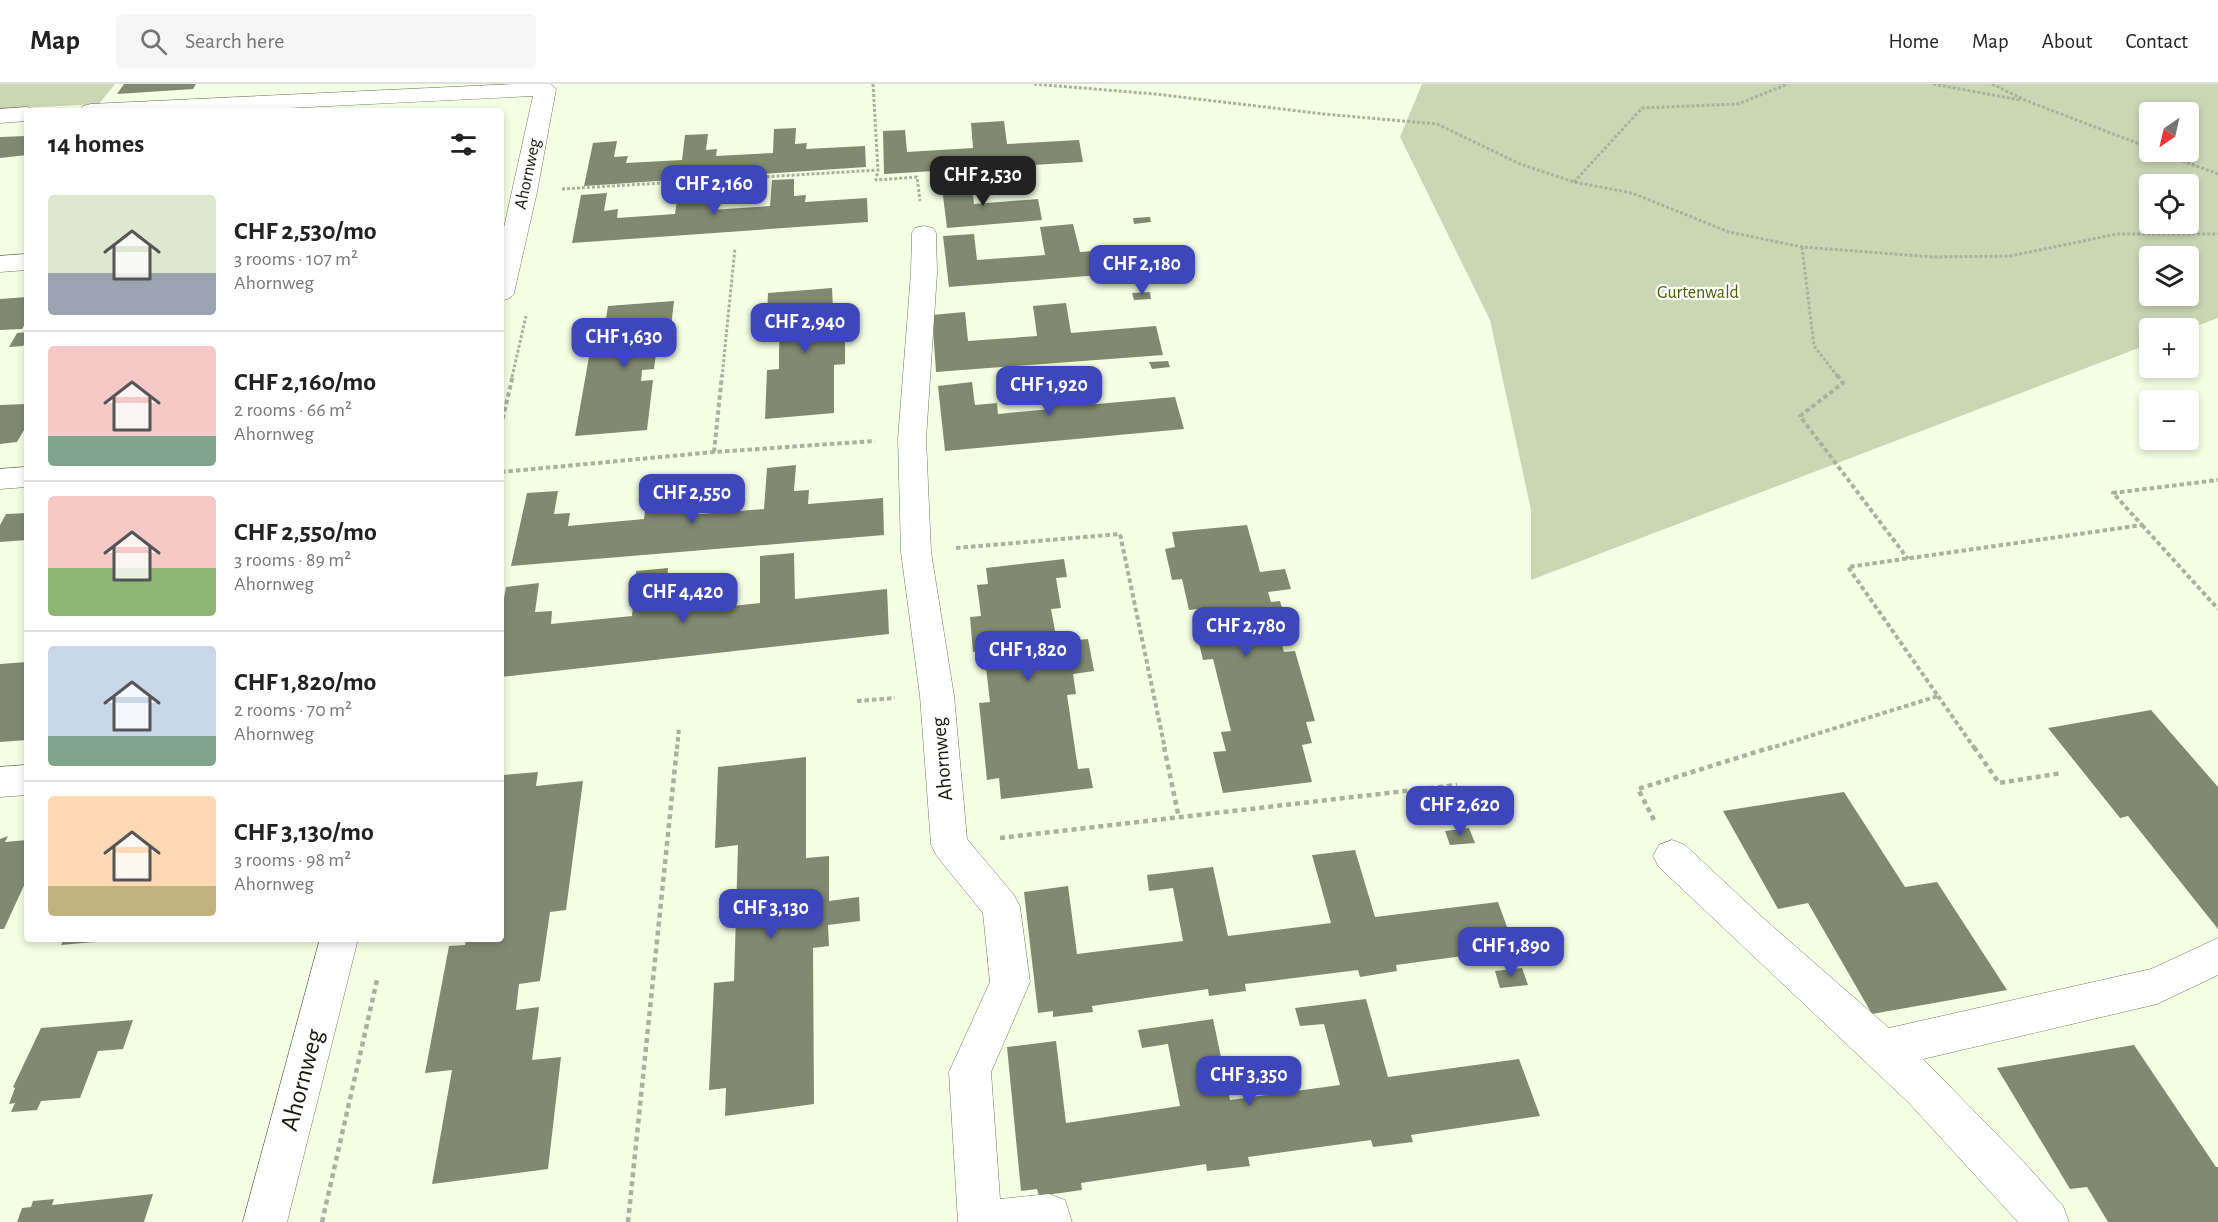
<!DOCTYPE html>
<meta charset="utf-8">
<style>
:root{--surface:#fff;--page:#f6f6f6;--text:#222;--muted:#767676;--line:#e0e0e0;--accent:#3e46bb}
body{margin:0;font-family:"Alegreya Sans",sans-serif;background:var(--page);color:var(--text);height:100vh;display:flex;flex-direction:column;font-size:22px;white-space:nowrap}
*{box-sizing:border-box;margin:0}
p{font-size:20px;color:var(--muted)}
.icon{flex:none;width:33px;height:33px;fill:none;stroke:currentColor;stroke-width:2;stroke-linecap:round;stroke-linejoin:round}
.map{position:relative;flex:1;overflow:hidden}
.side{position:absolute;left:24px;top:24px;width:480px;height:834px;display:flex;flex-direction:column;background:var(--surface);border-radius:6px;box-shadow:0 3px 9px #0003}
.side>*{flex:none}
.needle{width:39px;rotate:214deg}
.controls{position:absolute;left:2139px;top:18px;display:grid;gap:12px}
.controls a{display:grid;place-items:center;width:60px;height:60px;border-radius:6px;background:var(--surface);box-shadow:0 3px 9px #0003;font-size:30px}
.price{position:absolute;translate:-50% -51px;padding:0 14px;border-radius:12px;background:var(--accent);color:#fff;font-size:20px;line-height:39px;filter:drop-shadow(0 2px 3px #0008)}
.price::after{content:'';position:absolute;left:50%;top:36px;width:18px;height:14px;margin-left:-9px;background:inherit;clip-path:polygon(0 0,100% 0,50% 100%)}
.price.selected{background:#222;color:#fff}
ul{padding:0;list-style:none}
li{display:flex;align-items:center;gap:18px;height:150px;padding:0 24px}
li+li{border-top:2px solid var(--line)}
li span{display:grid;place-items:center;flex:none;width:168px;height:120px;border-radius:6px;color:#555}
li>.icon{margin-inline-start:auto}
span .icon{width:72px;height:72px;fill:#fffc;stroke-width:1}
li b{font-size:26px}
h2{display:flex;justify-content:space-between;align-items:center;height:72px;padding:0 24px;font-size:26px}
header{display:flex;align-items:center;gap:36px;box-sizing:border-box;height:84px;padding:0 30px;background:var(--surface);border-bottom:2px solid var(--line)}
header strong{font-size:28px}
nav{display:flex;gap:33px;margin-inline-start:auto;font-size:21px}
.search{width:420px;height:54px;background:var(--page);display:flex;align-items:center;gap:15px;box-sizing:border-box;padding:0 21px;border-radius:6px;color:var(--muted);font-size:22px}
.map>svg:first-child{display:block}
.green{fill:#cad7b4;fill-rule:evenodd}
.building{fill:#818a71}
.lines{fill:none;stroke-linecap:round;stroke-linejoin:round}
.minor-casing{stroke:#6e775f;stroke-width:1}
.path-far2{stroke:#a9b29c;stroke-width:3;stroke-dasharray:3 2;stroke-linecap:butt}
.path-far1{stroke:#a9b29c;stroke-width:4;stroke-dasharray:4.5 3;stroke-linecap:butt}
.path{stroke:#a9b29c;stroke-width:4.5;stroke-dasharray:5 4;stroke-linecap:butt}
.minor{fill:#fff;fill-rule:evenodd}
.labels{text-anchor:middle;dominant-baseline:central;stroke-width:4.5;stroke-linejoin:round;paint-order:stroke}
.far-street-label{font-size:18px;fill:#14180e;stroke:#fff}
.far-park-label{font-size:18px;fill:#495f04;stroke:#fff}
.street-label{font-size:21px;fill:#14180e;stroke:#fff}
.near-street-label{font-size:26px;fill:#14180e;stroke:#fff}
</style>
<header>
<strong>Map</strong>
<div class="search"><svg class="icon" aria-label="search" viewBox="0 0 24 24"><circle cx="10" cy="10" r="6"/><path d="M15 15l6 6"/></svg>Search here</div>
<nav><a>Home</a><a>Map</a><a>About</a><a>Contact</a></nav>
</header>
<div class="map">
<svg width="2218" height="1138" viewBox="0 0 2218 1138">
<rect width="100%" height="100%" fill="#f4ffe3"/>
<path class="green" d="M0 0H115L99 20 0 25Z
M1422 0H2218V234L2189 245 2150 244 2149 260 1531 496V426L1490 236 1400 53ZM2150 28H2188V68H2150ZM2150 100H2188V140H2150ZM2150 172H2188V212H2150Z"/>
<path class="building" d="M124 0H196L193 5 117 10Z
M1004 37 1007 60 1079 56 1083 78 884 90 883 47 905 46 907 68 973 64 971 39Z
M796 44 795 60 807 59 806 65 865 62 866 83 584 102 593 59 617 57 614 73 628 72 626 79 682 76 685 51 708 50 706 66 717 65 716 72 773 69 774 45Z
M27 52V71L0 74V53Z
M971 93 974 120 1038 115 1042 136 947 144 941 96Z
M794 95V112L806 111 805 118 867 114 868 138 572 159 581 111 607 109 604 127 618 125 617 134 675 130 679 103 702 101 701 119 711 118 710 126 770 122 772 96Z
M1150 133 1151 138 1134 140 1133 134Z
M1073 140 1080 168 1155 162 1162 186 949 203 943 152 974 150 977 176 1045 171 1040 143Z
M832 204 833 225 844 224 845 246 833 247V258L845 256V280L834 281V329L765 335 767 286 779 285V269L780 229 767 230 768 209Z
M1150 208 1151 215 1134 216 1132 209Z
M27 213V236L22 245 0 246V215Z
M674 217 669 261 657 262 654 285 642 286 641 297 653 296 647 346 575 352 590 267 601 266 608 222Z
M1066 219 1071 249 1156 242 1163 271 936 288 932 231 965 228 968 257 1037 252 1033 222Z
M27 248V256L23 262 9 263 17 249Z
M1168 277 1170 283 1152 285 1149 278Z
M1080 288 1086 321 1175 313 1184 345 945 367 938 302 972 298 975 321 997 319 998 330 1051 325 1045 291Z
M27 320V341L17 358 0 360V321Z
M796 381 794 407 809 406 808 420 883 414 884 451 511 482 527 409 558 407 554 430 570 429 568 442 644 435 650 393 676 391 673 418 689 417 688 431 764 425 767 384Z
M27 429V456L0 458V441L6 430Z
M1247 441 1260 488 1285 485 1291 505 1268 508 1271 518 1280 517 1285 535 1275 536 1284 568 1295 567 1315 637 1306 638 1312 659 1302 661 1312 698 1223 709 1213 668 1226 667 1221 648 1231 647 1213 575 1203 576 1195 543 1204 542 1199 525 1189 526 1182 495 1172 496 1165 465 1175 463 1172 448Z
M794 469 795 515 887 505 889 550 501 593V531L506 503 539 499 535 528 552 527 551 540 632 532 636 487 668 484 666 515 678 513 677 528 760 519V472Z
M1064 475 1067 493 1056 494 1061 524 1051 525 1057 558 1088 555 1094 587 1073 590 1076 610 1067 611 1078 685 1089 684 1093 704 1001 715 999 694 987 696 983 657 979 619 990 618 984 566 973 568 970 533 981 532 977 501 988 500 986 484Z
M27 578V656L0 658V580Z
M2151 626 2218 703V845L2128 732 2120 734 2048 644Z
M806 673V774L829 772V817L859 813 860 837 828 841 829 862 813 864 814 1020 725 1032 726 1004 709 1006 714 899 734 897 738 761 715 764 718 683Z
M538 688 536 702 583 697 566 826 550 828 540 897 519 900 516 926 539 923 532 976 561 973 548 1085 432 1100 452 986 425 989 449 862 465 861 466 855H501V702L503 691Z
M1844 708 1905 803 1937 798 2007 906 1872 930 1808 819 1778 825 1723 727Z
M1469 744 1475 759 1450 761 1445 747Z
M8 752 5 758 27 756V795L4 845H0V755Z
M1355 766 1375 833 1498 818 1515 865 1396 881 1397 887 1360 893 1358 886 1245 900 1246 907 1209 912 1208 905 1092 922 1093 928 1053 933V927L1038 929 1024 808 1068 802 1077 870 1183 857 1173 804 1149 807 1147 791 1213 783 1228 852 1331 839 1312 771Z
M64 855H96L94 858 61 861Z
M1522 884 1528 901 1500 904 1495 887Z
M1366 915 1388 993 1519 975 1540 1032 1411 1051 1413 1058 1373 1063 1371 1056 1248 1073 1250 1082 1207 1087 1206 1080 1081 1099 1082 1106 1039 1112 1037 1105 1021 1107 1007 963 1056 957 1066 1039 1180 1022 1168 960 1142 964 1138 946 1213 935 1230 1016 1340 1001 1324 940 1300 942 1295 924Z
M133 936 123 965 98 967 80 1014 41 1017 37 1026 11 1028 15 1019 9 1020 15 1004 13 1003 41 944Z
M2134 961 2216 1083H2218V1138H2108L2087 1103 2070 1105 1997 984Z
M153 1110 144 1138H17L22 1124 31 1123 33 1117 54 1115 52 1121Z"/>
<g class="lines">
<defs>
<path id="minor" d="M514 0H551L556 5 537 108 514 209 510 214 501 217V157L533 12 227 27H80L83 22 91 20Z
M27 23 36 27H27V37L0 39V25Z
M924 142 933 144 936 149 937 189 926 355 931 468 954 612 967 755 1014 811 1020 823 1030 898 991 988 1000 1115 1049 1110 1065 1116 1072 1138H958L949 988 990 898 983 829 936 771 931 760 920 612 901 468 898 355 911 189 912 149 915 144Z
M27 170V186L0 188V172Z
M27 383V403L0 405V385Z
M27 681V711L0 713V683Z
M1672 756 1685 761 1762 833 1889 944 2151 885 2218 854V891L2157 920 1923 975 2023 1077 2063 1122 2069 1138H2018L1909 1019 1659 783 1653 772 1659 761Z
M320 855H358L287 1138H243Z"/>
</defs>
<use href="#minor" class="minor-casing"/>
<path class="path-far2" d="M873 0 878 86
M1034 0 1155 10 1324 30 1437 40 1520 80 1574 98 1632 109 1729 148 1802 163 1934 173 2010 172 2117 150H2218
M1933 0 2020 16
M1992 0 2027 17 2150 64
M2159 68 2218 90
M1574 98 1642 24 1738 20 1788 0
M562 105 878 86 876 96 917 93 920 117
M1802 163 1814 262 1838 293
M512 293 526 232
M722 293 735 164"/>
<path class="path-far1" d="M1837 291 1843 299 1800 332 1908 475
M501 342 513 291
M714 368 722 291
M501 388 714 368 875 357
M2142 441 2218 525
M956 464 1120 450 1165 665
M1938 612 1975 665
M857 617 895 614
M677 665 679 644
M1768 665 1938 612 1848 483 2142 441 2113 409 2218 396"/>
<path class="path" d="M1164 663 1179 734
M1974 663 1999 699 2062 689
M1654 736 1638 705 1772 663
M1000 754 1457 701
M322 1138 377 896
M628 1138 677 663"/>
<use href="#minor" class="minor"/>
</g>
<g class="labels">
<g class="far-street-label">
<text transform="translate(528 90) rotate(-78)">Ahornweg</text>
</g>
<g class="far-park-label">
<text x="1698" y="209">Gurtenwald</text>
</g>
<g class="street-label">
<text transform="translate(942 675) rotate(-95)">Ahornweg</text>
</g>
<g class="near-street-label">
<text transform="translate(302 996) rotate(-75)">Ahornweg</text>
</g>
</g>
</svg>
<div class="controls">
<a><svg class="needle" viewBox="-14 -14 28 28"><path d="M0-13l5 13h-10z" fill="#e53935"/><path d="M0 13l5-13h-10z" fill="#767676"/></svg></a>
<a><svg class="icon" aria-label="locate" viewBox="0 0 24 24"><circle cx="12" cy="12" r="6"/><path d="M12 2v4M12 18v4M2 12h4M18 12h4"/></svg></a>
<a><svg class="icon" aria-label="layers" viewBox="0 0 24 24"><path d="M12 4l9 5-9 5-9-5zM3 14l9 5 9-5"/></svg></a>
<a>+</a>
<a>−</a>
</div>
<b class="price selected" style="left:983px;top:123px">CHF 2,530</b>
<b class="price" style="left:714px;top:132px">CHF 2,160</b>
<b class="price" style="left:1142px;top:212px">CHF 2,180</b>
<b class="price" style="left:805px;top:270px">CHF 2,940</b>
<b class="price" style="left:624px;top:285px">CHF 1,630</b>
<b class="price" style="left:1049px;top:333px">CHF 1,920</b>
<b class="price" style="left:692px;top:441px">CHF 2,550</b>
<b class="price" style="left:683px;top:540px">CHF 4,420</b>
<b class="price" style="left:1246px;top:574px">CHF 2,780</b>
<b class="price" style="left:1028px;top:598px">CHF 1,820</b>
<b class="price" style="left:1460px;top:753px">CHF 2,620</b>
<b class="price" style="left:771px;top:856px">CHF 3,130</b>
<b class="price" style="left:1511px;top:894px">CHF 1,890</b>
<b class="price" style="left:1249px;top:1023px">CHF 3,350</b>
<section class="side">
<h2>14 homes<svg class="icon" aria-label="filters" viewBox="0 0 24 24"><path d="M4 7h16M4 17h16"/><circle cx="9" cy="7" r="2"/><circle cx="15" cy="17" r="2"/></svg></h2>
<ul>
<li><span style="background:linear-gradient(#dfe7d0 65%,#9aa5b1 0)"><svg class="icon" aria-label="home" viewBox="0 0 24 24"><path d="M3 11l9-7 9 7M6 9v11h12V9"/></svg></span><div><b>CHF 2,530/mo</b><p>3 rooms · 107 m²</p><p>Ahornweg</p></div></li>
<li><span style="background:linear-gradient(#f6c9c9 75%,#7fa58c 0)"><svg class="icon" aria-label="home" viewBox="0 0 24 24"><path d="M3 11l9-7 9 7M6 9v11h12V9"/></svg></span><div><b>CHF 2,160/mo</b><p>2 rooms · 66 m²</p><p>Ahornweg</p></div></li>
<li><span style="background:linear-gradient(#f6c9c9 60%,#8fb573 0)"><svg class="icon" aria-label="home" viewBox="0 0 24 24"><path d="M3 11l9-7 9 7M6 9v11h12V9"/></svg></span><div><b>CHF 2,550/mo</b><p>3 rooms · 89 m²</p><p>Ahornweg</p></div></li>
<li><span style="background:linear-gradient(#c9d6e8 75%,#7fa58c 0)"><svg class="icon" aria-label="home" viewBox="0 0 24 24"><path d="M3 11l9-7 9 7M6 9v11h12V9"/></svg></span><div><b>CHF 1,820/mo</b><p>2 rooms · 70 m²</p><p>Ahornweg</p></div></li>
<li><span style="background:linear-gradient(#ffd9b3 75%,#c2b280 0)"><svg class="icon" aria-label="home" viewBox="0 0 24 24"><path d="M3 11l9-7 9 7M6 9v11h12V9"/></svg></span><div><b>CHF 3,130/mo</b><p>3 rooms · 98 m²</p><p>Ahornweg</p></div></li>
</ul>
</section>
</div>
